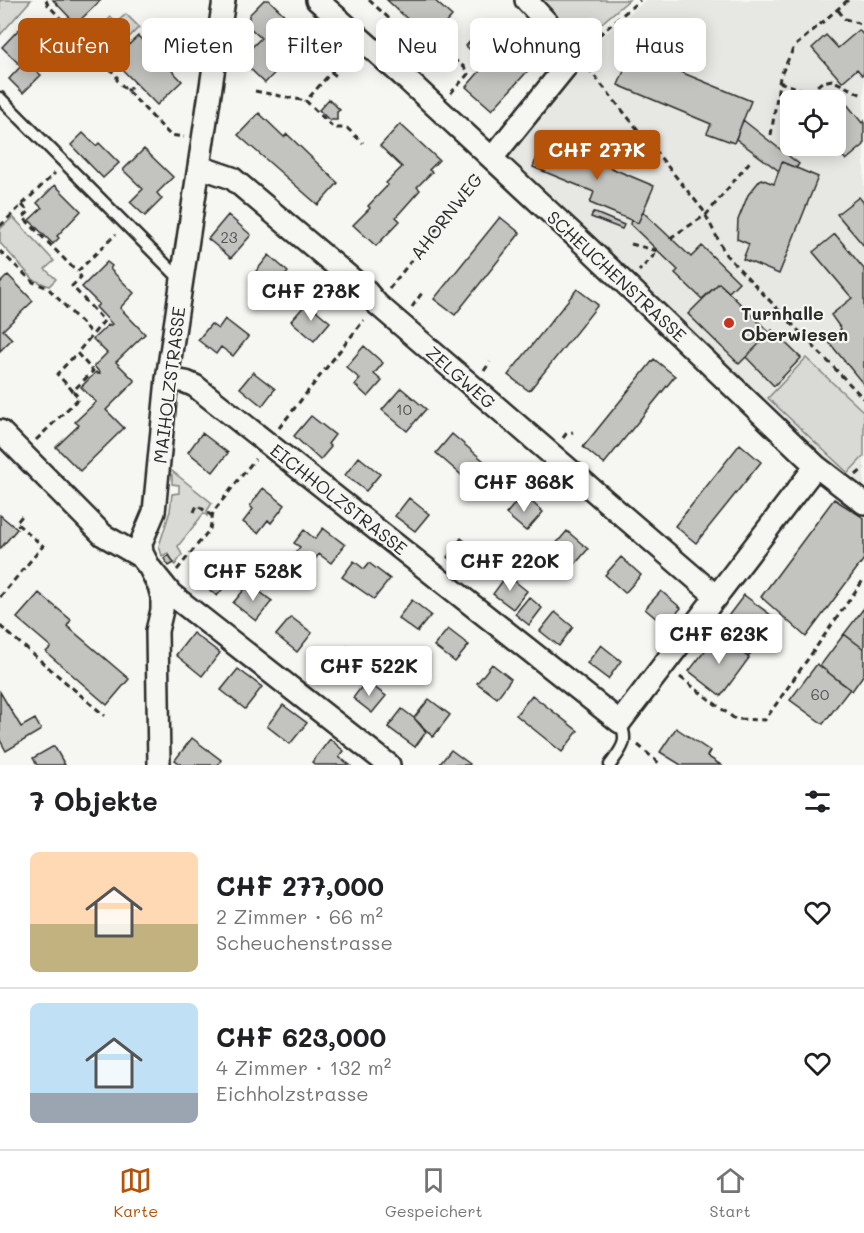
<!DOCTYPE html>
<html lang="de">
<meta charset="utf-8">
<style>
:root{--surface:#fff;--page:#f6f6f6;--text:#202124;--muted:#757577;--line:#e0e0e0;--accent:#b45309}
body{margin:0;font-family:Mali,sans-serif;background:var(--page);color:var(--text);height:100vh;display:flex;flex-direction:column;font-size:22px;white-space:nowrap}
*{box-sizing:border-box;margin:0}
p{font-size:20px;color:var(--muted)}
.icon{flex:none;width:33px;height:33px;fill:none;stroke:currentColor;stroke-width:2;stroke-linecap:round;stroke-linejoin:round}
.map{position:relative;height:765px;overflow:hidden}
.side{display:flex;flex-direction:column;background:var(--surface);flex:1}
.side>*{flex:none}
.guide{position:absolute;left:18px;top:18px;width:828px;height:54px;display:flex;gap:12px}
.buttons{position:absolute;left:780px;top:90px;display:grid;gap:12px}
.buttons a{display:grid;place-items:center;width:66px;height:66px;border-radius:9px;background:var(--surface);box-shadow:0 3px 15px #0003;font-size:30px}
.price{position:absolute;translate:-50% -51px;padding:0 14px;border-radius:6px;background:#fff;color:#222;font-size:20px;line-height:39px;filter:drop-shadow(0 2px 3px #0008)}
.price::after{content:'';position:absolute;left:50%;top:36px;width:18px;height:14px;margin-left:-9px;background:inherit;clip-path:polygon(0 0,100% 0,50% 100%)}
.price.current{background:var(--accent);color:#fff}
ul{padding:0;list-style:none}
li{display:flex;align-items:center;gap:18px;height:150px;padding:0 30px}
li+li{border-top:2px solid var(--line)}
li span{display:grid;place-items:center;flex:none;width:168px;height:120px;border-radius:9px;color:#555}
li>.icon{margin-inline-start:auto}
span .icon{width:72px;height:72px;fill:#fffc;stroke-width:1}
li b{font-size:26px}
h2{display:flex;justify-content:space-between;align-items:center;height:72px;padding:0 30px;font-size:26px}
.pill{padding:0 21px;border-radius:9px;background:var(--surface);box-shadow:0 3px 15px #0003;font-size:21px;line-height:54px}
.pill.current{background:var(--accent);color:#fff}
.menu{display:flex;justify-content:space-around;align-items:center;height:84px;border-top:2px solid var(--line);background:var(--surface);font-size:16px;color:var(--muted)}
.menu a{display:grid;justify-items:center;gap:3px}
.menu .current{color:var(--accent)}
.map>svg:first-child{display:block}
.built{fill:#e7e7e3;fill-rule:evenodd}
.green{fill:#d9d9d5;stroke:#828280;stroke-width:1.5}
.building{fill:#c3c3c0;stroke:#2b2b2b;stroke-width:1.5}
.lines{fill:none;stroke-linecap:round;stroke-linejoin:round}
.lane-casing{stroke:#2b2b2b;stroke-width:15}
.street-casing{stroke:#2b2b2b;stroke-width:26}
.path{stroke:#2b2b2b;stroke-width:3;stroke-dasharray:6 4.5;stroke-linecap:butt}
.lane{stroke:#f6f6f2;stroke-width:10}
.street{stroke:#f6f6f2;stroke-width:21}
.poi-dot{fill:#c8321e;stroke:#f6f6f2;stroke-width:2}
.labels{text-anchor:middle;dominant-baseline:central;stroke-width:4.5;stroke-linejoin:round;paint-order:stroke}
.number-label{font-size:15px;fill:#515150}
.street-label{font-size:18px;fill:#2b2b2b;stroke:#f6f6f2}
.poi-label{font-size:18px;font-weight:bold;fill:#2b2b2b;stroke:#f6f6f2;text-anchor:start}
</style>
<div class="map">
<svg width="864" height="765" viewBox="0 0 864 765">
<rect width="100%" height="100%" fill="#f6f6f2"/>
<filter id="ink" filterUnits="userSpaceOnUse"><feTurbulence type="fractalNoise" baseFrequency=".0167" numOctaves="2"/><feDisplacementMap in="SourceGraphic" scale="12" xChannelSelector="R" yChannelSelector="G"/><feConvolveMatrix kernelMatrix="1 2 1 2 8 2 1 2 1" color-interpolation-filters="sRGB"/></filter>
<g filter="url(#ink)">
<path class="built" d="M646 0H864V496L846 484 498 157 577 58ZM790 100H836V146H790Z"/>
<path class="green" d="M0 0H31L0 35Z
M536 0H629L578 43Z
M126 14 139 27 115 52 95 33 111 17 117 22Z
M13 217 54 261 45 269 56 279 49 286 34 280 0 243V229Z
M806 358 864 412V456L848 473 768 398Z
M167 467 212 503 207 511V516L204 513 178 546 182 555 175 565 168 553 162 556 159 546 170 511 172 494 179 493V485L172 484V475L166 474Z"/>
<path class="building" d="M53 0H101L76 24Z
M264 0H269L308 38 265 83 240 59 261 38 249 27V15Z
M387 0H434L452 16 430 40Z
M488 21 535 63 492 110 466 87 486 64 466 46Z
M22 26 51 53 35 70 41 75 23 93 9 79 21 66 2 47Z
M859 30 864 36V72L862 75 857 69 842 82 812 48 826 35 838 48Z
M234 35 243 36 241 45 234 44Z
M138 36 182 81 157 105 113 60Z
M632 52 751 101 734 143 707 133 711 124 618 85Z
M329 99 340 110 337 112V120H329L319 110Z
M846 103 862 123 864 121V145L846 160 834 146H836V136L838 134 836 131V112Z
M259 113 284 137 287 134 338 183 318 205 238 135Z
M743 120 767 139 799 164 796 168 782 162 779 171 736 139Z
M400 124 439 160 429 170 432 172 417 187 420 190 396 217 400 221 376 246 353 225 370 208 368 206 388 185 386 183 402 167 380 146Z
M83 133 96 146 99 143 119 163 103 178 71 145Z
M544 140 654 186 638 223 590 203 594 192 533 167Z
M144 149 173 177 157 193 162 199 145 216 130 202 143 189 123 170Z
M782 162 818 177 779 274 743 259 749 244 737 239 738 220 748 195 761 179 774 184Z
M55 185 81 211 57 236 59 238 53 244 29 220 42 208 37 203Z
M859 197 864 203V246L837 214Z
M593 212 624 225 622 229 591 217Z
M643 212 691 257 702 246 739 282 729 292 719 283 702 299 675 273 678 270 630 224 631 220 638 223Z
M228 215 251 235 231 258 208 239Z
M500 217 520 233 455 315 434 299Z
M835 234 864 269V385L828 341 841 329 831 315 852 298 813 252Z
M269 255 288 272 271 291 253 275Z
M107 262 112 266 110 269 134 293 120 308 145 334 116 362 135 381 106 410 124 428 80 471 56 447 79 425 75 422 96 402 81 387 96 372 98 374 100 373 94 366 107 353 93 339 108 325 109 326 112 324 96 307 99 304 82 287Z
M8 275 33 301 3 330 12 339 0 351V283Z
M719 283 770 333 772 330 801 358 774 386 746 357 739 364 688 314Z
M719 283 770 333 739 364 688 314Z
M577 289 598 305 529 391 508 375Z
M307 303 330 322 314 341 291 321Z
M225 319 248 337 233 356 221 347 216 354 198 340 211 324 218 329Z
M364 346 383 363 374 374 382 381 368 397 355 385 360 379 346 367Z
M654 359 675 376 604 464 583 447Z
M253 372 275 389 262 406 240 388Z
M401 388 426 409 407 431 382 410Z
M311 416 335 435 328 444 331 447 320 460 294 436Z
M202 433 228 453 213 472 188 452Z
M452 434 491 467 474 486 436 453Z
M740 444 761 462 696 543 675 526Z
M359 457 380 474 366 491 345 475Z
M263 488 285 505 271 523 268 520 258 533 243 522 253 509 250 506Z
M523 494 543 512 526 531 506 514Z
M409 498 429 514 415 531 395 516Z
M834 499 864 518V559L806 637 761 597Z
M0 515 17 529 0 549Z
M323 528 345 545 331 563 319 554 311 565 295 553 300 547 294 543 304 530 315 539Z
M567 531 588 549 570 570 549 552Z
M461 538 481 554 466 572 447 557Z
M169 555 174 563 169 566 164 559Z
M621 557 641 575 625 593 605 575Z
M211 559 233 576 217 596 196 579Z
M354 561 364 569 369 563 390 579 374 599 342 577Z
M507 575 527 591 513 609 493 594Z
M249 584 272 601 256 621 233 603Z
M661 591 681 608 665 626 645 609Z
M39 593 71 620 67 626 129 679 107 705 46 652 51 647 17 618Z
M744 595 776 619 748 657 716 632Z
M529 597 542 608 529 625 515 614Z
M412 600 431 615 417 632 398 618Z
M864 608V649L844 634Z
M555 612 573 627 559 646 540 631Z
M291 617 312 633 297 652 276 635Z
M448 629 469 645 455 662 434 646Z
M193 633 220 653 202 676 176 655Z
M718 634 749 658 721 696 689 671Z
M844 634 864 649V674L852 691 820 666Z
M601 645 621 661 608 679 587 663Z
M348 646 358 653 335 683 315 667 329 649 340 657Z
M492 664 511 679 497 698 477 683Z
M817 664 850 689 823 724 790 700Z
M238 669 262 687 245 709 221 690Z
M366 681 386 696 372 713 353 698Z
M0 692 21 727 35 719 41 730 6 751 0 740Z
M532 695 578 731 562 752 516 715Z
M429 699 450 715 433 737 414 718Z
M283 705 307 723 290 744 267 726Z
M402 709 414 718 426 732 415 747 388 727Z
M676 728 710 751 707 756 721 765H681L660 752Z
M192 738 221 760 218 765H182L175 760Z
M330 739 344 751 339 757 350 765H316L312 762Z
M54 746 65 765H37L33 758Z
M451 750 470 764 469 765H439Z"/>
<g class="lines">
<defs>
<path id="lane" d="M0 98 182 281
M610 765C622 748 629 742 620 722"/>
<path id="street" d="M317 0 402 75 584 244 816 466 864 503
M492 158 576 54 526 0
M200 167 232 178 366 291 377 304 717 597
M167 379 186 382 195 386 620 722 816 466
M0 431 103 535 141 557 171 594 389 765
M159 765 157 631 162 610V597L159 586 142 553 141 543 154 512 167 379 224 0"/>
</defs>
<use href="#lane" class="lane-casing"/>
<use href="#street" class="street-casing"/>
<path class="path" d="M46 0 48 5C66 23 80 43 99 62L105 63 117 77V80L170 135 184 137
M369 0 394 23 401 24 428 49 439 55 452 58 464 67 468 74 450 94
M838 10 845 19 864 25
M401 24 407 18
M591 42 640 0
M348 53 306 101 334 128H347L363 143
M102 62 129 35
M588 68 703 210 726 255 864 399
M331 72 338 77
M779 82 810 92 822 82 832 80 864 96
M127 91 135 83
M255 91 306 101
M771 135 780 77 794 47 848 0
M22 205 29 212 23 217 77 272
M0 226 55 173
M670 238 706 215 752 159
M631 244 658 251 639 271
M0 251 33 282 48 288 92 334
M389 289 480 174
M412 307 424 290
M484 371 490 362
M73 391 57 374 77 353
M279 428 364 320
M563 438 566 434 573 432
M36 440 79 398 73 391 93 371 77 353 104 321 72 286 81 277 77 272 116 234
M856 475 864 468
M194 512 197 505 212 516
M177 570 210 529 213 512 255 459
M0 597 43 546 16 523 22 516
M0 626 105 716
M680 677 735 719 765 720 864 579
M638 745 661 765"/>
<use href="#lane" class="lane"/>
<use href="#street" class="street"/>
</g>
</g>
<circle class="poi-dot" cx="729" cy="323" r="6"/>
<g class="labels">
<g class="number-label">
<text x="229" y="237">23</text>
<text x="404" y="409">10</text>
<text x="820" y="694">60</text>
</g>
<g class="street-label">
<text transform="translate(446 216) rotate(-52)">AHORNWEG</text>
<text transform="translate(617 276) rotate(43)">SCHEUCHENSTRASSE</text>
<text transform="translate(461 377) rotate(41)">ZELGWEG</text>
<text transform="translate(169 385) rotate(-83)">MAIHOLZSTRASSE</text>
<text transform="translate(339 499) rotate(38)">EICHHOLZSTRASSE</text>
</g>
<g class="poi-label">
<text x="741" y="313">Turnhalle<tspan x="741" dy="21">Oberwiesen</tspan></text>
</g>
</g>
</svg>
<div class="buttons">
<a><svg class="icon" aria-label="locate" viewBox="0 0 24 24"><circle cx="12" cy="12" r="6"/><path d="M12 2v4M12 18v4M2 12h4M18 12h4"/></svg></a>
</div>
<b class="price current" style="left:597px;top:181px">CHF 277K</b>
<b class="price" style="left:311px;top:322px">CHF 278K</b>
<b class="price" style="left:524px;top:513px">CHF 368K</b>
<b class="price" style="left:510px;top:592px">CHF 220K</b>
<b class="price" style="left:253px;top:602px">CHF 528K</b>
<b class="price" style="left:719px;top:665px">CHF 623K</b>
<b class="price" style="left:369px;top:697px">CHF 522K</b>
<div class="guide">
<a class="pill current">Kaufen</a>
<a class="pill">Mieten</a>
<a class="pill">Filter</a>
<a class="pill">Neu</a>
<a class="pill">Wohnung</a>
<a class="pill">Haus</a>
</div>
</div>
<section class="side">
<h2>7 Objekte<svg class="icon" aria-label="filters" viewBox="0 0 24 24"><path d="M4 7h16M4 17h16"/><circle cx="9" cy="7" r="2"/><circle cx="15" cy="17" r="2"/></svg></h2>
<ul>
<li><span style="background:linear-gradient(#ffd9b3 60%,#c2b280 0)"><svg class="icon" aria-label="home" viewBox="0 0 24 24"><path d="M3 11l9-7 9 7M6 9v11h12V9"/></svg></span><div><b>CHF 277,000</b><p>2 Zimmer · 66 m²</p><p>Scheuchenstrasse</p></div><svg class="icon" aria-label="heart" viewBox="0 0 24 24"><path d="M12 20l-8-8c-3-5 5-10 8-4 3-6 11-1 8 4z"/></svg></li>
<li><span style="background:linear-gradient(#bfe0f5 75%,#9aa5b1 0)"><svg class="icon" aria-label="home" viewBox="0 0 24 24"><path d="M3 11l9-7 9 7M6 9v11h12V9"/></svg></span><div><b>CHF 623,000</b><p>4 Zimmer · 132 m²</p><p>Eichholzstrasse</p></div><svg class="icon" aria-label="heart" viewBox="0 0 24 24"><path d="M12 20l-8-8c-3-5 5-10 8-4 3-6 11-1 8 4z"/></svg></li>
</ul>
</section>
<nav class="menu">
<a class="current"><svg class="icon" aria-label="map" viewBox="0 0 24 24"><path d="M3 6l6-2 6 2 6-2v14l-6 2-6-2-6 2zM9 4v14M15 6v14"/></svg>Karte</a>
<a><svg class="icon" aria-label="saved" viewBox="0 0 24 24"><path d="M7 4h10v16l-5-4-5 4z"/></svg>Gespeichert</a>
<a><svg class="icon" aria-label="home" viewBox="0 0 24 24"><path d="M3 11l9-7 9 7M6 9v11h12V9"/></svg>Start</a>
</nav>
